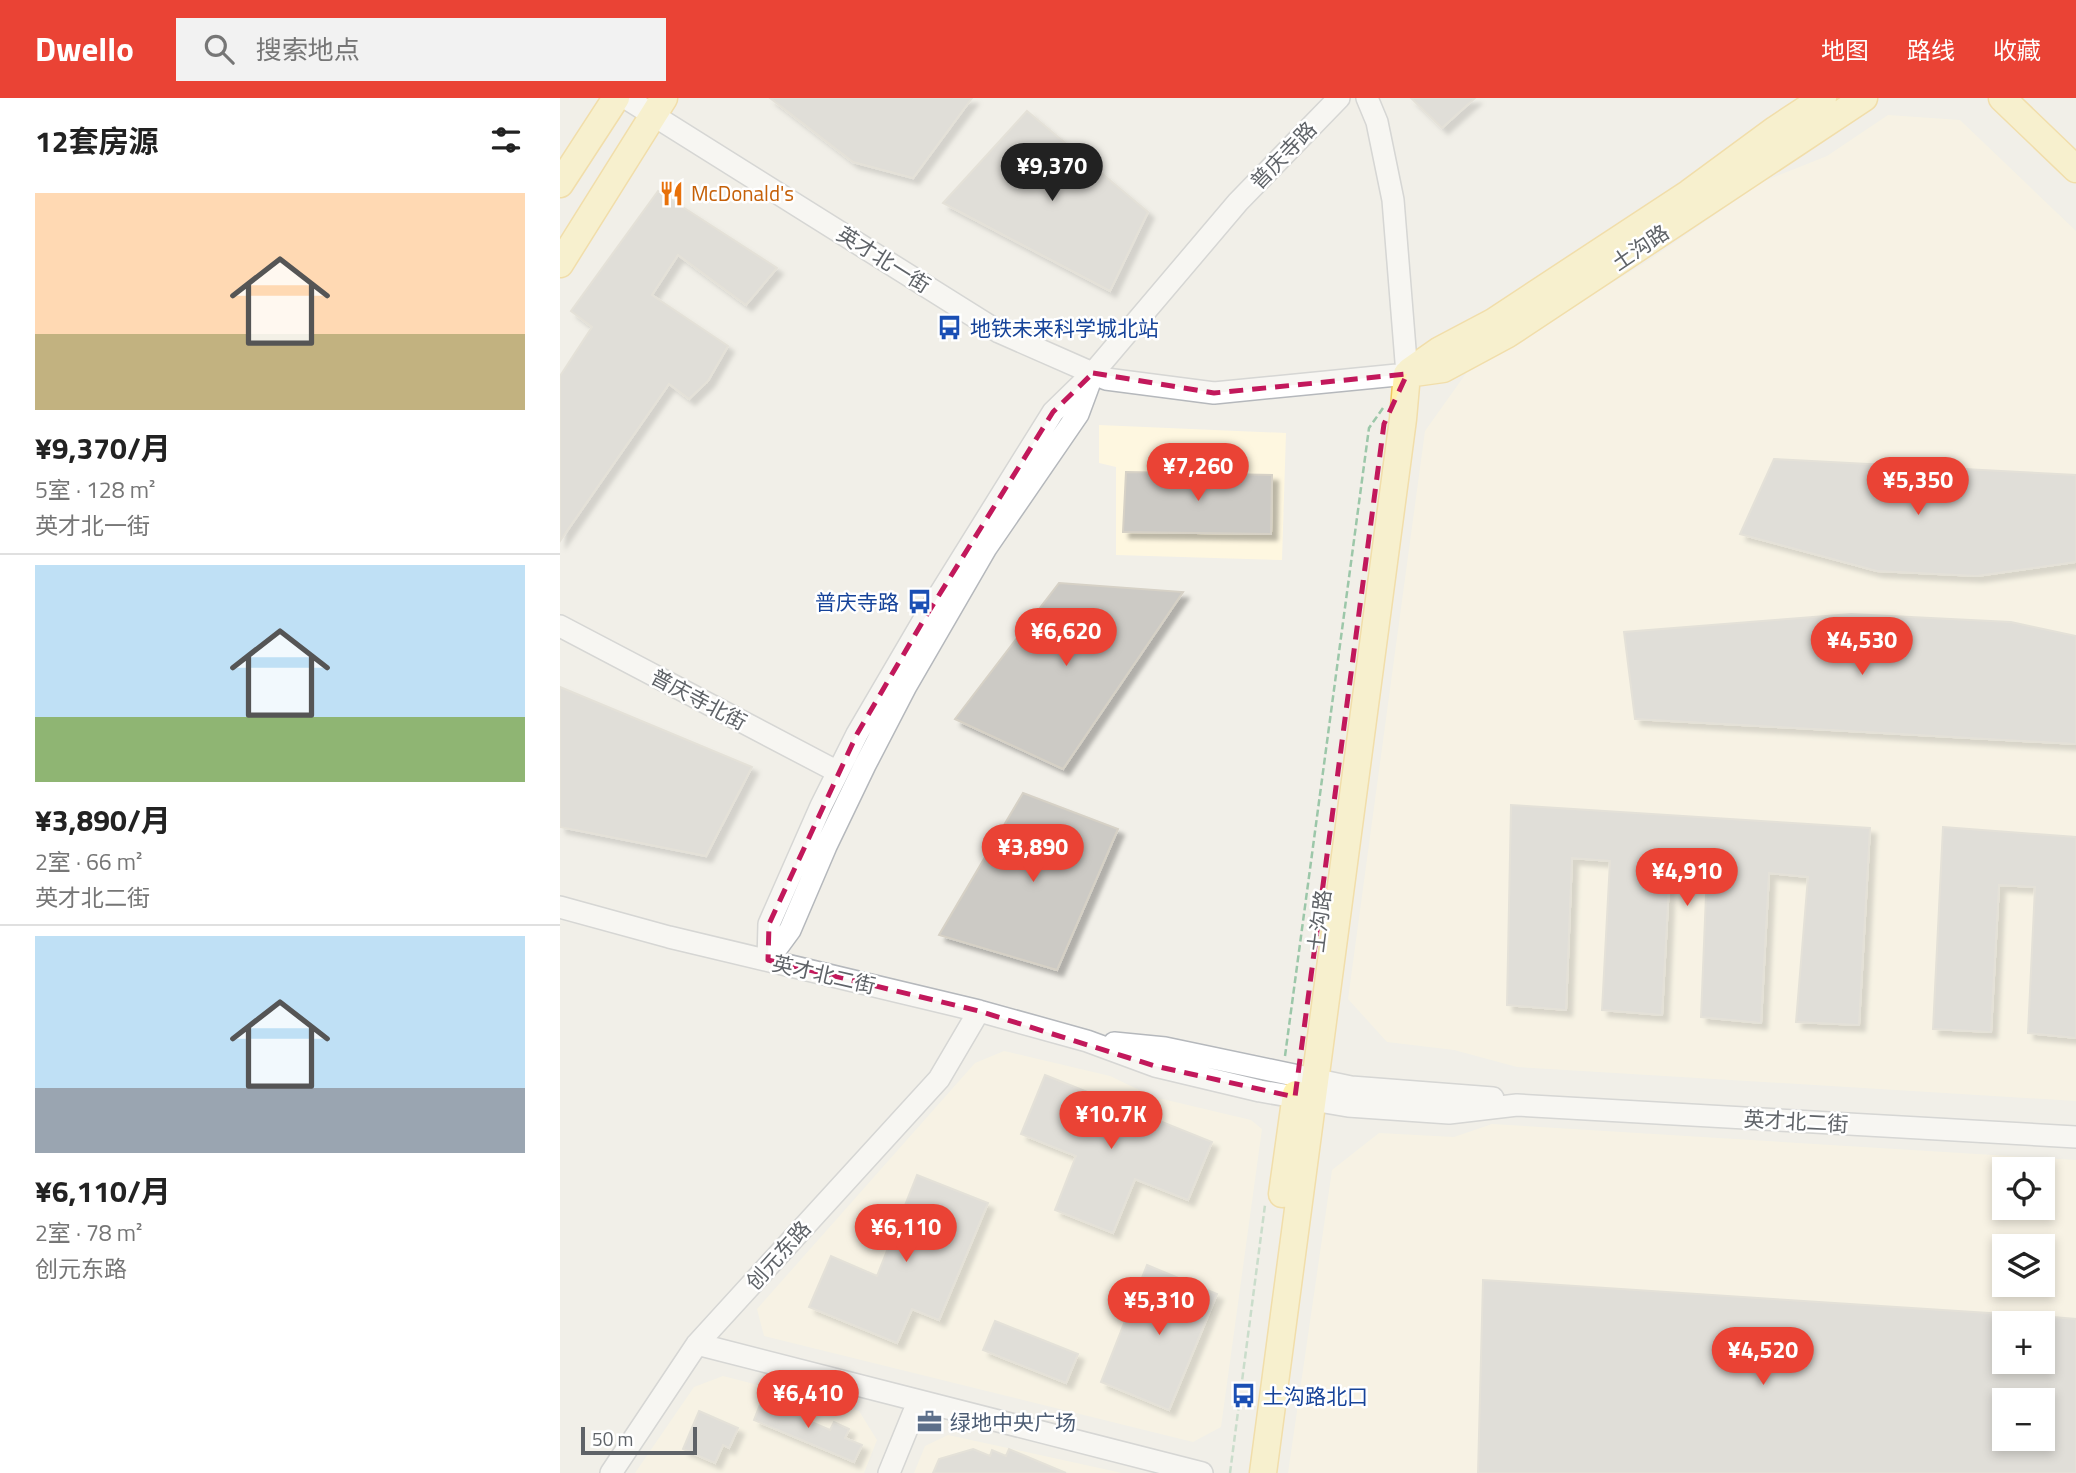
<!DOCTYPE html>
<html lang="zh">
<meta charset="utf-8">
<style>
:root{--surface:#fff;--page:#f2f2f2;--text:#222;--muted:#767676;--line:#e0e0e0;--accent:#ea4335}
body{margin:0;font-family:"Titillium Web","Noto Sans SC",sans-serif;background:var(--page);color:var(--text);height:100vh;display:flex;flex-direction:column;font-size:26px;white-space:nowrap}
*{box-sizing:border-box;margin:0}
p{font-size:23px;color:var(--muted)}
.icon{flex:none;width:38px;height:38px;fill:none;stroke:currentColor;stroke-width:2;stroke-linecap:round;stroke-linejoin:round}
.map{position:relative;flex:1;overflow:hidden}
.side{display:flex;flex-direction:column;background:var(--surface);width:560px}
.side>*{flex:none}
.tools{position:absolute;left:1432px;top:1059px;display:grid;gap:14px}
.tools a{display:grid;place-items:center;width:63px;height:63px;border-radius:0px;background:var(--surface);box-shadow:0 4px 10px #0003;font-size:35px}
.scale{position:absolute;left:21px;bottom:18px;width:116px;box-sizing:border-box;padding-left:7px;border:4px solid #5f6368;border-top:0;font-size:19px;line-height:24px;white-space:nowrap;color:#5f6368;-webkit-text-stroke:5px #fff;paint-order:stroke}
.price{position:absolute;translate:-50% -60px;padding:0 16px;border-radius:24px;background:var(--accent);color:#fff;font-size:23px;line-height:46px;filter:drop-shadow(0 2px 4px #0008)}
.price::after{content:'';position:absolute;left:50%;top:42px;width:21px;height:16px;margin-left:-10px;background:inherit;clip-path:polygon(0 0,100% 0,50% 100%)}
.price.active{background:#222;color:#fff}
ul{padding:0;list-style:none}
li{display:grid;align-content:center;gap:14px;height:371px;padding:0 35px}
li+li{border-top:2px solid var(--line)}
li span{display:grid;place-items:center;height:217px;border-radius:0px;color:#555}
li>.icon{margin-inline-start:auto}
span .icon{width:126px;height:126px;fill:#fffc;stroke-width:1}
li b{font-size:30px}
h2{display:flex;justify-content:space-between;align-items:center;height:84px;padding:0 35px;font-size:30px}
header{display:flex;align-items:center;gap:42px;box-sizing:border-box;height:98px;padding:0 35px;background:var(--accent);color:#fff}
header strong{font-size:33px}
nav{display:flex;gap:38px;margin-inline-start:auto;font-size:24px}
.search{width:490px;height:63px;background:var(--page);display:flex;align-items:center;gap:18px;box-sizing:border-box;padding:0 24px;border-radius:0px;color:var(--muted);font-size:26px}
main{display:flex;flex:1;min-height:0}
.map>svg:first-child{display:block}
.commercial{fill:#fef7e0;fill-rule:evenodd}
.building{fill:#cccac5;stroke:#d6d1c6;stroke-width:2;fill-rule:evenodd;filter:url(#shadow)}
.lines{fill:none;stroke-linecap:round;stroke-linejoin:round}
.minor-casing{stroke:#b5b8bc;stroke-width:24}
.major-casing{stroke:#f2c960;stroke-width:29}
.path{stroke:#9cc7a9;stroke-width:2.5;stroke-dasharray:7 3.5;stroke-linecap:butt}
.minor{stroke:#fff;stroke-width:21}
.major{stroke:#fff2af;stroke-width:26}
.marked{fill:none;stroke:#c2185b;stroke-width:5;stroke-dasharray:14 9;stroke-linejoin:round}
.labels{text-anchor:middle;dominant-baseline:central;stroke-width:5;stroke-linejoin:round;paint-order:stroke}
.street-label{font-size:21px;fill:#5f6368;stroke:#fff}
.food-label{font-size:21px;fill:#c56008;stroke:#fff;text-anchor:start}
.transit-label{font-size:21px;fill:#164399;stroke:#fff;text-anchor:start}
.service-label{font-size:21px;fill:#4e5e75;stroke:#fff;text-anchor:start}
</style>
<header>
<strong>Dwello</strong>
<div class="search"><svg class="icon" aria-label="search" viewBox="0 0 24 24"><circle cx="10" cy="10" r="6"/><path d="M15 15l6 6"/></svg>搜索地点</div>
<nav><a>地图</a><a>路线</a><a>收藏</a></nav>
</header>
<main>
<section class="side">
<h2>12套房源<svg class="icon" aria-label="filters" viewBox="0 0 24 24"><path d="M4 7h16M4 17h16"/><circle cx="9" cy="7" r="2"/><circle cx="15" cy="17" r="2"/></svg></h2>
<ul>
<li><span style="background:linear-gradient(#ffd9b3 65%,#c2b280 0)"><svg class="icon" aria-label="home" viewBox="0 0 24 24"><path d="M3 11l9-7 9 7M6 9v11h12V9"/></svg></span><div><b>¥9,370/月</b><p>5室 · 128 m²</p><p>英才北一街</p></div></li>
<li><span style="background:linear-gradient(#bfe0f5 70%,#8fb573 0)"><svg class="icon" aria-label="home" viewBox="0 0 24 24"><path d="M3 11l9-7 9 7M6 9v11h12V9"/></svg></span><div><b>¥3,890/月</b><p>2室 · 66 m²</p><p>英才北二街</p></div></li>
<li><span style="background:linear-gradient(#bfe0f5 70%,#9aa5b1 0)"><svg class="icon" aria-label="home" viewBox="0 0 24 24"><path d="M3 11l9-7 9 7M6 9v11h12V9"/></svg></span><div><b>¥6,110/月</b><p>2室 · 78 m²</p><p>创元东路</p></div></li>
</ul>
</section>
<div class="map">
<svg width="1516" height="1375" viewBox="0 0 1516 1375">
<defs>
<filter id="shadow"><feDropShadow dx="6" dy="6" stdDeviation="2" flood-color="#0004"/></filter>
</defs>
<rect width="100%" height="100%" fill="#f1efe8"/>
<path class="commercial" d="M1328 17 1400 22 1516 133V1003L957 969 894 952 827 944 788 901 865 333 907 274 1089 162 1204 83 1267 58Z
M539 327 726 335 722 462 556 457V369L539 365Z
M444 953 550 978 594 999 691 1022 702 1031 661 1329 633 1344 204 1238 197 1211 415 965Z
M932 1026 1516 1062V1375H728L772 1072 819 1035 894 1039ZM1444 1071H1482V1110H1444ZM1444 1148H1482V1186H1444ZM1444 1225H1482V1264H1444ZM1444 1302H1482V1340H1444Z
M163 1278 299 1313 317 1342 304 1375H75L134 1289Z
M388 1337 562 1375H354L365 1348Z"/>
<path class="building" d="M210 0H412L353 80 293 64Z
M851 0H915L882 30Z
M467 13 588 114 550 193 383 105Z
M98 93 217 170 186 207 118 157 92 197 168 248 148 283 129 301 109 286 0 443V278L32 229 11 213Z
M1214 361 1516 377V464L1417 478 1317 473 1180 436Z
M566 374 712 377 711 436 563 434Z
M499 485 623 494 503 671 395 621Z
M1291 516 1451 524 1516 538V646L1075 621 1064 534Z
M0 589 192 669 146 758 0 729Z
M463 695 558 731 497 872 379 837Z
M951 707 1310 730 1299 927 1236 924 1248 779 1209 775 1201 925 1141 919 1147 772 1110 768 1102 917 1042 912 1050 763 1012 760 1006 912 947 907Z
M1383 729 1516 739V940L1468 935 1475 789 1439 787 1431 934 1373 931Z
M485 977 652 1044 628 1102 575 1081 553 1135 495 1112 516 1058 461 1036Z
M357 1077 428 1105 379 1222 352 1211 337 1245 249 1209 271 1158 317 1178Z
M587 1167 657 1196 609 1312 541 1284Z
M923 1182 1444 1216V1264H1482V1218L1516 1221V1375H918ZM1444 1302H1482V1340H1444Z
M435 1223 518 1256 506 1285 423 1252Z
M222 1302 238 1309 235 1317 270 1332 274 1324 289 1331 285 1340 302 1347 294 1364 194 1322 201 1304 219 1311Z
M139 1313 178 1330 169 1350 163 1347 155 1365 123 1351Z
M413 1351 430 1358 432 1352 446 1358 449 1351 506 1375H373L379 1361Z"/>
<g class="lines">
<defs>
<path id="minor" d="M66 0 439 234 546 281 654 295 847 276 833 102 817 24 807 0
M0 528 278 674
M0 809 109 839 419 913 527 943 595 968 700 993 788 1008 889 1015 957 1007 1516 1039
M208 862 209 826 261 708 297 636 366 518 493 314 533 275 678 104 779 0
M208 862 230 832 266 748 305 667 346 588 426 450 518 316 531 281
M554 945 605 950 791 989 933 1000
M137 1246 642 1375
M51 1375 137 1246 379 981 419 913
M329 1375 358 1304"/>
<path id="major" d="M1442 0 1516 71
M0 86 56 0
M0 166 104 0
M850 273 880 252 933 224 1129 95 1216 31 1263 0
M722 1096 736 996
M703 1375 843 321 847 276 883 271 948 236 1304 0"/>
</defs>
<use href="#minor" class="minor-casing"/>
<use href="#major" class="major-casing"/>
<path class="path" d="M725 958 809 330 823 310
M670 1375 705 1107"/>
<use href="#minor" class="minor"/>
<use href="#major" class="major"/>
</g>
<path d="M0 0H1516V1375H0ZM533 275 654 295 847 276 824 326 735 999 595 968 419 913 208 862 209 826 297 636 366 518 493 314Z" fill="#f1efe8" fill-opacity=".55" fill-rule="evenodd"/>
<path class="marked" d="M533 275 654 295 847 276 824 326 735 999 595 968 419 913 208 862 209 826 297 636 366 518 493 314Z"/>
<defs>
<symbol id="restaurant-bare" viewBox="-9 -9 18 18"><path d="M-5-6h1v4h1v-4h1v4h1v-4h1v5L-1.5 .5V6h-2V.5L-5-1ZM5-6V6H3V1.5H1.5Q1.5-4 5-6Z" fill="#e8710a" stroke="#fff" stroke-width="2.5" paint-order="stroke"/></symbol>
<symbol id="bus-bare" viewBox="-9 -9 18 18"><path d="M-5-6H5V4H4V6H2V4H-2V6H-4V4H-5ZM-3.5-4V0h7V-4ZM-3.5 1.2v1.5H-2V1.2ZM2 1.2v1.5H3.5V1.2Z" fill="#1a4fb4" stroke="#fff" stroke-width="2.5" paint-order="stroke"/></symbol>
<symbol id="office-bare" viewBox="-9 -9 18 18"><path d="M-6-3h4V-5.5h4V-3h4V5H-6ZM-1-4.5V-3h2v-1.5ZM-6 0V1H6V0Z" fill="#5c6f8a" stroke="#fff" stroke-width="2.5" paint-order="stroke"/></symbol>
</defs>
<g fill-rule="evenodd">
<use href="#restaurant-bare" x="94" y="78" width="35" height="35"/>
<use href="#bus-bare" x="372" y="212" width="35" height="35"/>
<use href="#bus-bare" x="342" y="486" width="35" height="35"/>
<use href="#bus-bare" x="666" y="1280" width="35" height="35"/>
<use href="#office-bare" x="352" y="1306" width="35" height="35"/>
</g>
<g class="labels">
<g class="street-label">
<text transform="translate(723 57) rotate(-46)">普庆寺路</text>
<text transform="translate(1080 149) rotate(-34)">土沟路</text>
<text transform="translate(324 161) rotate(32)">英才北一街</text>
<text transform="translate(139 601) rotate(28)">普庆寺北街</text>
<text transform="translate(759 823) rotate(-83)">土沟路</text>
<text transform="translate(264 876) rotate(13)">英才北二街</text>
<text transform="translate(1236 1023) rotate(3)">英才北二街</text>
<text transform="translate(218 1157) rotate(-48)">创元东路</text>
</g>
<g class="food-label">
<text x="131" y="95">McDonald's</text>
</g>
<g class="transit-label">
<text x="410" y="230">地铁未来科学城北站</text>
<text x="339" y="504" text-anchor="end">普庆寺路</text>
<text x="703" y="1298">土沟路北口</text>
</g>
<g class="service-label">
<text x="390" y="1324">绿地中央广场</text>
</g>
</g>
</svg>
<div class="tools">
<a><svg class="icon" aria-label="locate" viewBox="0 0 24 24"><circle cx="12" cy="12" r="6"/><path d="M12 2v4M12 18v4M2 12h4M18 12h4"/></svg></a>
<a><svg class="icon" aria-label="layers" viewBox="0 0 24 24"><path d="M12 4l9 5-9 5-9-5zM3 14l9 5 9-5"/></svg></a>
<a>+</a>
<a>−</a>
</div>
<div class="scale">50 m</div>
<b class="price active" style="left:492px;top:105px">¥9,370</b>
<b class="price" style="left:638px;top:405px">¥7,260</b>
<b class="price" style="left:1358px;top:419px">¥5,350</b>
<b class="price" style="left:506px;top:570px">¥6,620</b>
<b class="price" style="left:1302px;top:579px">¥4,530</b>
<b class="price" style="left:473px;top:786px">¥3,890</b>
<b class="price" style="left:1127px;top:810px">¥4,910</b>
<b class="price" style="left:551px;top:1053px">¥10.7K</b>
<b class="price" style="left:346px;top:1166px">¥6,110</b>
<b class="price" style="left:599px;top:1239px">¥5,310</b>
<b class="price" style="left:1203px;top:1289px">¥4,520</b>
<b class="price" style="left:248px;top:1332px">¥6,410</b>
</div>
</main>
